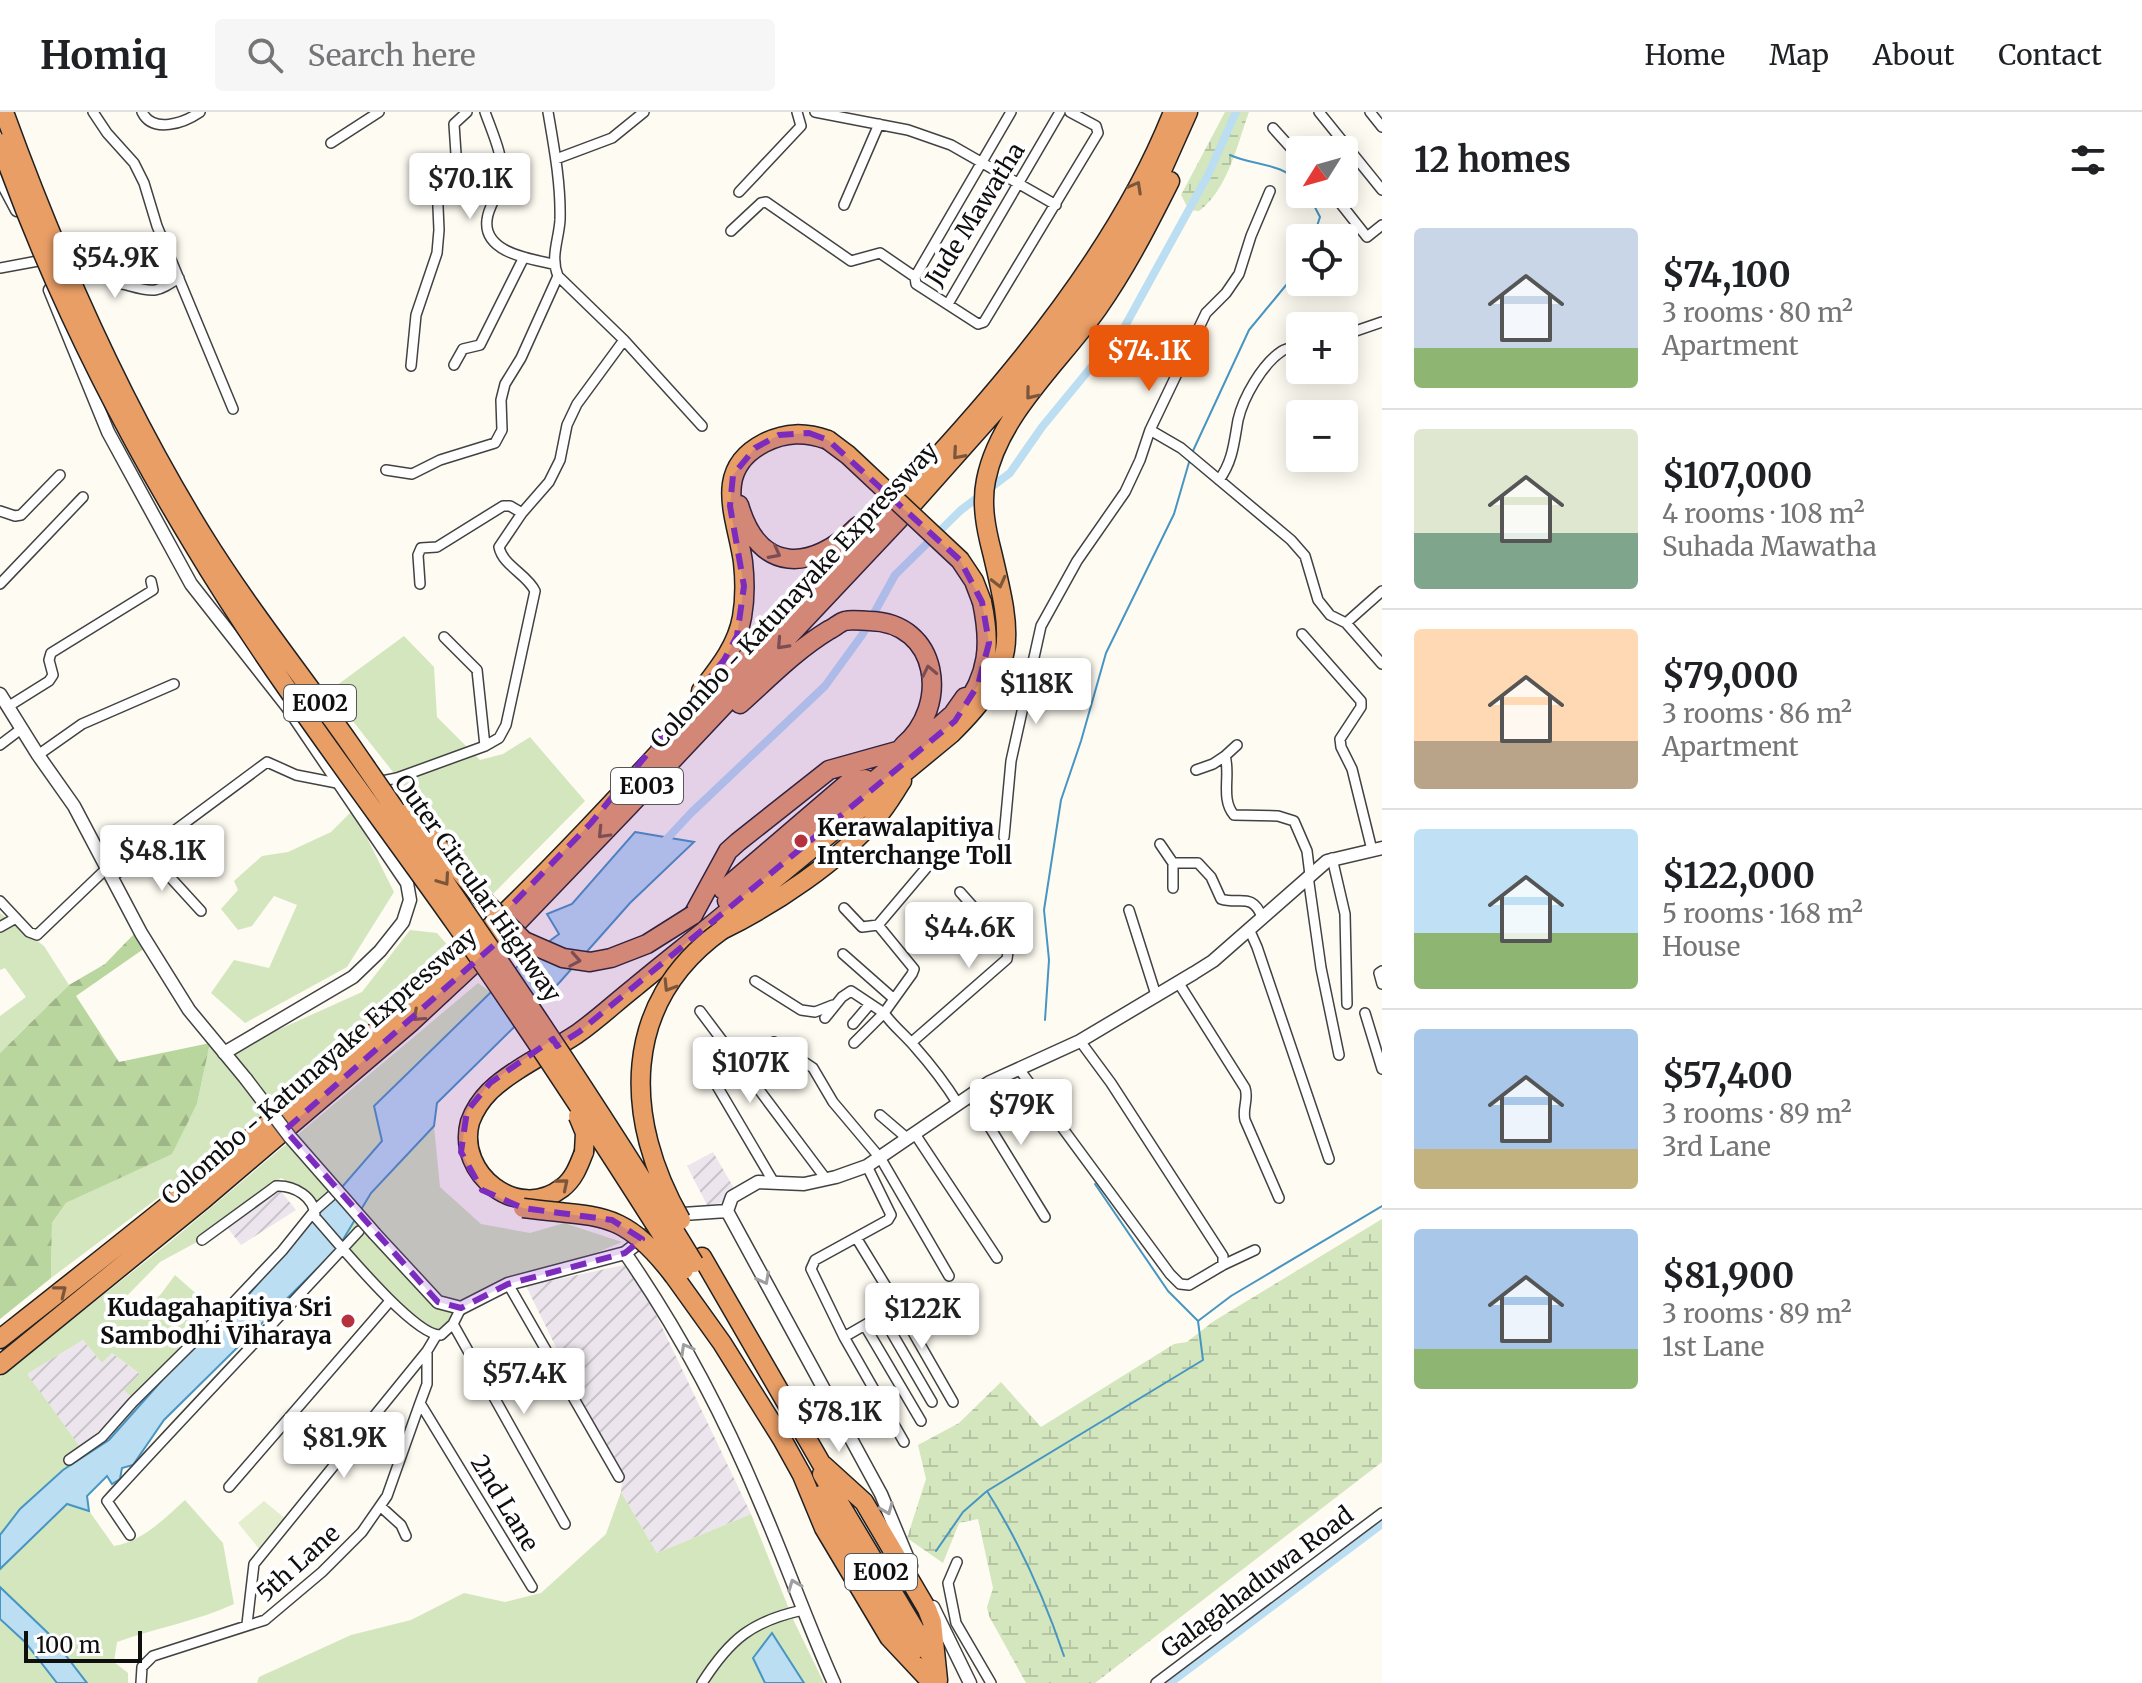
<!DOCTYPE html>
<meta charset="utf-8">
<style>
:root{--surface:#fff;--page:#f6f6f6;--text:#202124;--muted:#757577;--line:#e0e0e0;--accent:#ea580c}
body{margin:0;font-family:Merriweather,serif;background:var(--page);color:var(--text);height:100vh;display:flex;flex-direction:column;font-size:30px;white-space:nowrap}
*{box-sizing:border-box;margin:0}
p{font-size:26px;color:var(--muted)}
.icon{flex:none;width:44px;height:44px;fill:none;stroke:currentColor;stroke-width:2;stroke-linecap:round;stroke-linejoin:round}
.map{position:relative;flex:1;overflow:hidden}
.side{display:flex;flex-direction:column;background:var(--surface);width:760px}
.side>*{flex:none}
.needle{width:52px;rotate:233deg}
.tools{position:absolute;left:1286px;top:24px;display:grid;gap:16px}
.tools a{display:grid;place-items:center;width:72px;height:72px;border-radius:8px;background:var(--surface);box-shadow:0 4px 20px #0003;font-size:40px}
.scale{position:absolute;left:24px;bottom:20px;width:118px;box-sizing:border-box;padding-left:8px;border:4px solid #0f0f0f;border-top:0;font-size:22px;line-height:28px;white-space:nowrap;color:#0f0f0f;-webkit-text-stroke:6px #fff;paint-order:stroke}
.price{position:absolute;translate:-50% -68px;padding:0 18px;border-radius:8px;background:#fff;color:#222;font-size:26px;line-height:52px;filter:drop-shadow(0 2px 4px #0008)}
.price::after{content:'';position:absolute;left:50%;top:48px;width:24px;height:18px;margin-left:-12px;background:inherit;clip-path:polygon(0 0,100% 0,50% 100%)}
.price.current{background:var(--accent);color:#fff}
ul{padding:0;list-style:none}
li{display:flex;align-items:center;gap:24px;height:200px;padding:0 32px}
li+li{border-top:2px solid var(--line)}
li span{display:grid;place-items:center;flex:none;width:224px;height:160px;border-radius:8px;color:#555}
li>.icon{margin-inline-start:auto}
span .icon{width:96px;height:96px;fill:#fffc;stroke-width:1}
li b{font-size:34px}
h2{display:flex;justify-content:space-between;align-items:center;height:96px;padding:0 32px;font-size:34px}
header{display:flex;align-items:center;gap:48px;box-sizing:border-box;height:112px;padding:0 40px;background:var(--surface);border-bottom:2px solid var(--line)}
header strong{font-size:38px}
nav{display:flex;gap:44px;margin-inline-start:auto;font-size:28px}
.search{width:560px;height:72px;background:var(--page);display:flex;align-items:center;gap:20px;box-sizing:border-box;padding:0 28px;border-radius:8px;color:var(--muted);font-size:30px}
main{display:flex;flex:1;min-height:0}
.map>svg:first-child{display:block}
.industrial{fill:url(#industrial-furrows)}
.grass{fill:#d4e6be}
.forest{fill:url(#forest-firs)}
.wetland{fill:url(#wetland-marsh)}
.pitch{fill:#e4eecf}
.water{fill:#bbdef2;stroke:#4795c3;stroke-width:2}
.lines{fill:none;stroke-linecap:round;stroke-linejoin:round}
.stream{stroke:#4795c3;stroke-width:2}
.canal{stroke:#bbdef2;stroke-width:8}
.minor-casing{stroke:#424242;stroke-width:12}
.tertiary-casing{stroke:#424242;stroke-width:15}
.motorway-casing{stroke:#202020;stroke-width:21}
.minor{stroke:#fff;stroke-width:9}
.tertiary{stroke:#fff;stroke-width:12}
.motorway{stroke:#e99e66;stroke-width:18}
.tertiary-bridge-casing{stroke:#424242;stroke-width:15;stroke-linecap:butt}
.motorway-bridge-casing{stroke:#202020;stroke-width:21;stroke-linecap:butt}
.tertiary-bridge{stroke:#fff;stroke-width:12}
.motorway-bridge{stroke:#e99e66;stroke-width:18}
.oneway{stroke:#7c563a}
.oneway2{stroke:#9f9f9f}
.marked{fill:#7b2cbf;fill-opacity:0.2;stroke:#7b2cbf;stroke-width:6;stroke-dasharray:16 10;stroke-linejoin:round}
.poi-dot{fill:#b5313b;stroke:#fff;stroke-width:3}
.labels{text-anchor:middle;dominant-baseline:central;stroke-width:8;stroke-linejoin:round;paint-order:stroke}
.shield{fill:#fff;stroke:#575757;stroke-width:2}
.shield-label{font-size:22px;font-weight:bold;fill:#0f0f0f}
.street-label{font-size:24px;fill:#0f0f0f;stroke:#fff}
.poi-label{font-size:24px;font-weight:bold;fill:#0f0f0f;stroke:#fff;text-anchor:start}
</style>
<header>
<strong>Homiq</strong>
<div class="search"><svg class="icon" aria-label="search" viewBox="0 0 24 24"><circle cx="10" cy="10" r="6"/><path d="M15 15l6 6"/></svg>Search here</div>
<nav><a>Home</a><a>Map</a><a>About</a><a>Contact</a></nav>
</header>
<main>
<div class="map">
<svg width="1382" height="1571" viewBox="0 0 1382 1571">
<defs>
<pattern id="industrial-furrows" width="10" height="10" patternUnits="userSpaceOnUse" patternTransform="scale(2)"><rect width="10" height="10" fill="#ece5ed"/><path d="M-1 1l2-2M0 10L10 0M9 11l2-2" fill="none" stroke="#c9c3ca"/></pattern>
<pattern id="forest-firs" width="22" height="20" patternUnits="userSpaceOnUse" patternTransform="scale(2)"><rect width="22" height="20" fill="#b9d69e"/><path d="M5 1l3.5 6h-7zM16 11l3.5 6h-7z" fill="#9eb687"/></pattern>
<pattern id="wetland-marsh" width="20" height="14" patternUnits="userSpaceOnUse" patternTransform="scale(2)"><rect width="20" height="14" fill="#d4e6be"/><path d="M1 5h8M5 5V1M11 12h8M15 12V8" fill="none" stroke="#b5c4a2"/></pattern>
</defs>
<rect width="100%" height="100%" fill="#fefbf2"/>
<path class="industrial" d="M713 1040 735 1078 724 1091 707 1093 687 1054Z
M279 1077 296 1098 241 1133 226 1114Z
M624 1153 649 1188 751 1402 657 1441 621 1380 622 1370 526 1174Z
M83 1228 102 1251 112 1241 141 1263 133 1286 81 1336 26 1262Z"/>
<path class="grass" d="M404 524 434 555 437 605 480 648 503 642 530 625 585 689 491 784 329 579Z
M353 698 394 780 347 855 245 911 211 881 234 848 269 856 297 793 274 784 252 814 238 818 221 797 238 778 234 769 262 744 288 740 331 720Z
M0 801 44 834 69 873 0 941V904L26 885 5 856 0 858Z
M410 818 437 821 451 837 329 951 266 1005 51 1166 52 1111 66 1091 172 1041 197 992 210 931 220 946 240 935 362 880Z
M478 871 492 881 374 993 382 1029 320 1101 309 1080 281 1066 197 1130 160 1150 121 1190 134 1207 161 1182 175 1163 218 1201 133 1286 124 1278 140 1262 112 1241 102 1251 83 1228 27 1262 86 1343C52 1364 24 1391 0 1423V1265L170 1130Z
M434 1014 440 1075 481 1112 530 1121 564 1111 622 1130 591 1143 499 1172 434 1220 391 1185 342 1129 371 1081Z
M621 1380 657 1441 751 1402 793 1507 824 1571H257L259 1565 351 1523 411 1508 464 1481 505 1490 541 1481 606 1422Z
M185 1388 223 1431 234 1492C197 1509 156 1516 117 1530L114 1550 128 1561V1571H87L50 1523 0 1475V1457L68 1392 89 1399 114 1434C143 1429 164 1407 185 1388Z
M0 1507 25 1530 57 1571H0Z"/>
<path class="forest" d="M135 821 145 836 76 884 119 950 210 931 197 992 172 1042 66 1091 52 1111 51 1166 0 1207V941L69 873 105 852Z"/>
<path class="wetland" d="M1225 0H1249C1237 33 1228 77 1199 99L1189 98 1181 83Z
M1382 1107V1350L1095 1571H1026L989 1504 987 1495 993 1476 978 1407 959 1411 943 1451 907 1426 926 1367 918 1333 959 1311 1001 1270 1041 1315 1174 1232 1187 1230 1214 1209Z"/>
<path class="pitch" d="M264 1389 287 1408 260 1438 238 1411Z"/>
<path class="water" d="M635 720 694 730 630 791 559 871 437 991 434 1014 371 1081 338 1136 164 1308 133 1353 122 1356 120 1367 112 1372 107 1364 87 1384 89 1399 67 1392 0 1457V1423L20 1397 63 1358 109 1328 164 1266 250 1181 382 1029 374 994 524 848 559 822 547 802 572 792Z
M0 1475 50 1523 87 1571H57L25 1530 0 1507Z
M772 1521 804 1571H765L753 1546Z"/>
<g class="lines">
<path class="stream" d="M1230 43C1254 54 1282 50 1300 72
M1308 82 1320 105 1313 126
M1192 341 1249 218 1292 166 1300 150
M1045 908 1049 848 1044 798 1061 688 1081 629 1106 541 1174 402 1190 347
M1095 1072 1168 1179 1197 1208
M987 1379C1020 1431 1044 1485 1064 1544
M936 1439 963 1400 987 1379 1203 1248 1198 1209 1231 1184 1382 1094"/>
<path class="canal" d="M663 731 691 701 825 574 862 523 895 463 961 398 1010 361 1042 315 1125 214 1208 63 1236 0
M1170 1571 1382 1412"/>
<defs>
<path id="minor" d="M93 0 107 21 134 51 144 71 157 114 233 297
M142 0C153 22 184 11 200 0
M485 0C492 20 504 45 502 67 500 81 488 94 487 108 483 141 531 147 553 152
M815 0 908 18 951 33 1056 93
M1011 0 915 165 916 172 978 212 984 210 1098 21 1096 14 1070 0
M1319 0 1382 78
M1370 0 1382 15
M1273 16 1300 46
M331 31 379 0
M556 47 612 26 644 0
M739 80 801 14 797 0
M1333 82 1367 125 1382 113
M844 93 879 12
M731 119 761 91 766 90 851 149 880 141 915 165
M61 154C91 142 90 153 112 168 117 172 124 172 130 174 155 181 157 180 179 166
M0 156 38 149
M948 192 1060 0
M1344 223 1382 210
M624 228 702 314
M454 253 463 237 480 233 524 145
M411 254 416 203 437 141 439 118 437 72 441 62 454 49 456 42 454 12 467 0
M1150 318 1181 336 1291 428 1305 444 1318 488 1330 503 1346 511 1382 552
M386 358 412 362 440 348 495 331 502 318 501 288 505 272 521 246 558 164
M1219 368C1233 349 1234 330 1238 308 1243 286 1262 252 1282 239 1286 236 1295 235 1300 234
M0 399 15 404 21 403 60 363
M0 472 83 385
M420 472 418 443 421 436 437 435 503 394H510L522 401
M1346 511 1382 479
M1302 522 1361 589V595L1340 627 1341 635 1352 657 1372 738
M444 525 477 558 485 634
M9 594 49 569 53 563 49 548 51 541 153 478 151 469
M0 633 21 617
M38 643 82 612 174 572
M1225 644 1237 633
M1196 658 1213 652 1225 644C1231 662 1220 687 1234 703L1278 704 1294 709 1307 739 1310 763
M1004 725 1011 649 1041 514 1077 449 1125 380 1140 348 1150 318 1206 201 1226 181 1239 162 1251 124 1270 79
M1160 732 1173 751H1198L1211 765 1221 787C1240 793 1252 780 1262 805
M148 741 201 799
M1332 746 1345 802 1347 892
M1308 764 1321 856 1339 943
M112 765 267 650 296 663 342 672 377 670 397 666 485 634 499 626 506 613 535 479C527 462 503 454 499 435L522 401 549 370 560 348 567 313 577 292 624 228 558 164C550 145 559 127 560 108 561 72 554 35 548 0
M1173 776V751
M0 789 29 820 37 823 107 756
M844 796 862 815 878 813 933 748
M1129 798 1156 883
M878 813 914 857 912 862 884 901C893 914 905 923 915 935 931 953 945 971 958 992
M0 815 16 806
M1249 817 1257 835 1329 1047
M843 842 894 887
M1382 859 1379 861 1382 872
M755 869 801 898 815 900 833 893
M1178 870 1245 976C1249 987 1242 996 1245 1008L1279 1086
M700 899 826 1067
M1365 901 1382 957
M825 906 842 885 851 879 884 901 854 931
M853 912 870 892
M774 930 813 956 833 990 881 1047 949 1164
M912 930 1007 847 1008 840 992 816 960 780
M707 957 773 1069
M1019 957 1170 1162 1180 1172 1189 1173 1223 1153V1144L1111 971 1080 929
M970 983 1045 1105
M880 1003 908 1027
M915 1022 997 1146
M867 1054 891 1103 888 1108 815 1148 811 1157 844 1225 904 1330
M202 1128 276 1074C294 1073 315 1085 315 1105 335 1127 414 1225 441 1223L453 1212 461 1196
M1223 1153 1255 1138
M508 1172 619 1365
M898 1194 953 1290
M882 1204 932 1290
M453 1212 565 1412
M865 1214 921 1309
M844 1225 898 1194 857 1127
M427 1239V1272L420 1291 532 1475
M69 1348 102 1325 133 1290 229 1195 282 1139 315 1098 331 1084
M229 1375 390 1189
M380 1394 401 1413 406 1424
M130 1423 107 1389C190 1298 275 1210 359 1119
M957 1450 948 1471 956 1511 991 1571
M247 1512 254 1452 427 1239 436 1224
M141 1571 142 1555 153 1544 265 1508 322 1460 362 1420 387 1384 420 1291
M702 1571C730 1527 752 1509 803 1498
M1156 1571 1382 1401"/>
<path id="tertiary" d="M0 66 17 98
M50 178 108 320 191 472 287 594 407 771 410 788 403 810 380 839 353 865 224 941
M0 582 38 643 74 694 141 821 189 898 246 967
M727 1099 881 1382 911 1454
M375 1122 438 1190 461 1196 508 1172 625 1141 664 1111 683 1102 727 1099 732 1085 758 1070 804 1072 836 1065 867 1054 990 970 1080 929 1194 861 1213 849 1327 749 1382 736
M625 1141C680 1220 725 1306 762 1395 787 1453 808 1513 834 1571
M933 1495 970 1571"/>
<path id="motorway" d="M739 393C759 462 812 460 858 414
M701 579C718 557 737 534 742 505 745 488 745 468 743 450 737 406 711 358 764 331 786 320 805 320 828 328
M740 592C769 566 796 538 829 518 834 516 840 510 845 509 852 507 862 509 869 509 940 510 950 595 903 634
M962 598C989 563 991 532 982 490
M723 778 849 670 865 667
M727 789 918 633 953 602 965 585
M693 803 728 739 738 730 829 658 897 639
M716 810 759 780 951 622C1019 555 1013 528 992 440 986 417 981 392 986 368 999 302 1060 250 1098 196 1126 156 1148 113 1170 69
M722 818C775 792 838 750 877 705 887 694 894 681 902 669
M584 1040C579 1053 574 1067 562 1076 518 1110 456 1062 470 1010 474 999 482 987 490 979 513 957 550 940 577 922 597 908 615 891 634 876 664 851 695 827 725 802
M702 1145 821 1351 864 1390 927 1497 932 1510 938 1568
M674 1164 722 1231 782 1327 802 1363 824 1416 889 1525 932 1571
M0 1227C164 1098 328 968 480 825 588 722 686 609 789 501 926 358 1099 188 1173 0
M0 1253 205 1086 409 912 512 816 629 694 901 405 1013 279 1075 200 1113 146 1159 65 1188 0
M822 1362 932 1546
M821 1383 913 1540"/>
</defs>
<use href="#minor" class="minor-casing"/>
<use href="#tertiary" class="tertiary-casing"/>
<use href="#motorway" class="motorway-casing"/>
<use href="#minor" class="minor"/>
<use href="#tertiary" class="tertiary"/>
<use href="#motorway" class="motorway"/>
<defs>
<path id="tertiary-bridge" d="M246 967 290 1025 375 1122"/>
<path id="motorway-bridge" d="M4 0C57 146 120 289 202 422 247 495 301 562 350 632 468 803 586 973 694 1151
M0 31C49 170 116 305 193 432 272 564 368 688 457 814 536 927 611 1042 684 1158
M828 328 848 343 960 448 974 469 982 490
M409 700 488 793 524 829 563 846 590 850 611 846 647 832 693 803
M578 1004 585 1021 584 1040
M523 1096C601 1106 622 1096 674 1164
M681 1108C623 1007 620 891 722 818"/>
</defs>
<use href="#tertiary-bridge" class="tertiary-bridge-casing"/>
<use href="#motorway-bridge" class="motorway-bridge-casing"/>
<use href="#tertiary-bridge" class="tertiary-bridge"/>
<use href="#motorway-bridge" class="motorway-bridge"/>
</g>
<defs><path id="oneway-chevron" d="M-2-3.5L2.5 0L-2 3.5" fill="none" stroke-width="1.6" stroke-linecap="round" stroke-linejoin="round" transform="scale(2)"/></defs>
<g class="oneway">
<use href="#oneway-chevron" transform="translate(1136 75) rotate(-61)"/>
<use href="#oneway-chevron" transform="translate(1031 282) rotate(129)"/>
<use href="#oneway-chevron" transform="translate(958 342) rotate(131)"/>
<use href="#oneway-chevron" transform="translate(775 441) rotate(28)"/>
<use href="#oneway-chevron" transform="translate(999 470) rotate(76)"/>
<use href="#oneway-chevron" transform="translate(782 532) rotate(133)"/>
<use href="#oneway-chevron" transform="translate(929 559) rotate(-102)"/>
<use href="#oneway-chevron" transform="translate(603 721) rotate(134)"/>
<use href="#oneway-chevron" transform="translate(444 768) rotate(55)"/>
<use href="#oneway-chevron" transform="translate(575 848) rotate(10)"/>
<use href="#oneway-chevron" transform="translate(669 874) rotate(122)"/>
<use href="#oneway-chevron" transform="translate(418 904) rotate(138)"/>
<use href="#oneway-chevron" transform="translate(563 1072) rotate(-40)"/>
<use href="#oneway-chevron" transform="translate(61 1179) rotate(-38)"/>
</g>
<g class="oneway2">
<use href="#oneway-chevron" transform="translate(764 1167) rotate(62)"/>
<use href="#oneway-chevron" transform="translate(686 1237) rotate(-119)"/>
<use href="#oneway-chevron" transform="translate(887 1397) rotate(68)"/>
<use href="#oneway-chevron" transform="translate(794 1473) rotate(-111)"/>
</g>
<path class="marked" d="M809 321 828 328 960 448 982 490 989 531 978 573 955 609 579 920 557 934 553 927 490 971 467 999 461 1040 482 1078 523 1096 612 1108 642 1127 625 1141 508 1172 461 1196 438 1190 285 1018 512 817 500 805 591 711 724 548 737 524 744 474 730 394 733 363 755 336 779 323Z"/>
<g class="poi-dot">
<circle cx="801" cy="729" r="8"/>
<circle cx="348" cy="1209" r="8"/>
</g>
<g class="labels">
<g class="shield">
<rect x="284" y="573" width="72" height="36" rx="6"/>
<rect x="611" y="656" width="72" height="36" rx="6"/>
<rect x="845" y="1442" width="72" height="36" rx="6"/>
</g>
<g class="shield-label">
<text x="320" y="591">E002</text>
<text x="647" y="674">E003</text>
<text x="881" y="1460">E002</text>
</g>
<g class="street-label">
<text transform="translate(975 102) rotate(-58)">Jude Mawatha</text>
<text transform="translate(794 483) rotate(-47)">Colombo - Katunayake Expressway</text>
<text transform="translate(478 776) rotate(55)">Outer Circular Highway</text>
<text transform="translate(319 954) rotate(-41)">Colombo - Katunayake Expressway</text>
<text transform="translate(505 1391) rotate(59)">2nd Lane</text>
<text transform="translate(298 1451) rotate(-42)">5th Lane</text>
<text transform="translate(1257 1470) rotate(-37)">Galagahaduwa Road</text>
</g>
<g class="poi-label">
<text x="817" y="715">Kerawalapitiya<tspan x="817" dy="28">Interchange Toll</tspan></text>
<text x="332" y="1195" text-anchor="end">Kudagahapitiya Sri<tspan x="332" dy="28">Sambodhi Viharaya</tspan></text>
</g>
</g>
</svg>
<div class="tools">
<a><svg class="needle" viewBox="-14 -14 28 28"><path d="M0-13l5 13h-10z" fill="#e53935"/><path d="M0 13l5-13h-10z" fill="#757577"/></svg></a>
<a><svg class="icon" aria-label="locate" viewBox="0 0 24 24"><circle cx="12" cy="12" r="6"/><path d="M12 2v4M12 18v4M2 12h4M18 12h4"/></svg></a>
<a>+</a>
<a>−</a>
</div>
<div class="scale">100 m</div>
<b class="price" style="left:470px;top:109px">$70.1K</b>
<b class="price" style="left:115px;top:188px">$54.9K</b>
<b class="price current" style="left:1149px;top:281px">$74.1K</b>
<b class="price" style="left:1036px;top:614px">$118K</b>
<b class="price" style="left:162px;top:781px">$48.1K</b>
<b class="price" style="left:969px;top:858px">$44.6K</b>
<b class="price" style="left:750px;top:993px">$107K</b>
<b class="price" style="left:1021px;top:1035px">$79K</b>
<b class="price" style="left:922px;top:1239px">$122K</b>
<b class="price" style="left:524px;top:1304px">$57.4K</b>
<b class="price" style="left:839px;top:1342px">$78.1K</b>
<b class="price" style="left:344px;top:1368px">$81.9K</b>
</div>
<section class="side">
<h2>12 homes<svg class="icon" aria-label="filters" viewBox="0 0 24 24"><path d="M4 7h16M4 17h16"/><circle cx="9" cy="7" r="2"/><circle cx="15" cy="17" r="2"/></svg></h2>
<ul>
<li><span style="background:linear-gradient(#c9d6e8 75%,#8fb573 0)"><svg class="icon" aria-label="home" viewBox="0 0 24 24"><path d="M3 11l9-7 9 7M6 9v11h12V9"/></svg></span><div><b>$74,100</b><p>3 rooms · 80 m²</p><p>Apartment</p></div></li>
<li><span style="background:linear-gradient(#dfe7d0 65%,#7fa58c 0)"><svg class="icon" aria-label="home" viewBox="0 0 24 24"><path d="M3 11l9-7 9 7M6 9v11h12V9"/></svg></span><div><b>$107,000</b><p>4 rooms · 108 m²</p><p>Suhada Mawatha</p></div></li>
<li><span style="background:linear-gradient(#ffd9b3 70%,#b9a48a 0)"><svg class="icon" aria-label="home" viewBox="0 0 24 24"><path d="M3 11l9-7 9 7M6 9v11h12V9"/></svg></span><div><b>$79,000</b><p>3 rooms · 86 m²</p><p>Apartment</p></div></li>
<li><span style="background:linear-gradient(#bfe0f5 65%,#8fb573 0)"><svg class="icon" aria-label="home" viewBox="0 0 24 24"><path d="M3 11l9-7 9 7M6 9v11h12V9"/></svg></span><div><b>$122,000</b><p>5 rooms · 168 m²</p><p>House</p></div></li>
<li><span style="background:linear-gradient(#a9c7e8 75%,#c2b280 0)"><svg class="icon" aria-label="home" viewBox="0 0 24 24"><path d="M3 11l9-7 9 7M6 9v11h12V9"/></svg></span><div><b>$57,400</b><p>3 rooms · 89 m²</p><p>3rd Lane</p></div></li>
<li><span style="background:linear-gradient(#a9c7e8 75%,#8fb573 0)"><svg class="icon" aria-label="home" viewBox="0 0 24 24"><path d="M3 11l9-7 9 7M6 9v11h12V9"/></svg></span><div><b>$81,900</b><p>3 rooms · 89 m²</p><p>1st Lane</p></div></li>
</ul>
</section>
</main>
